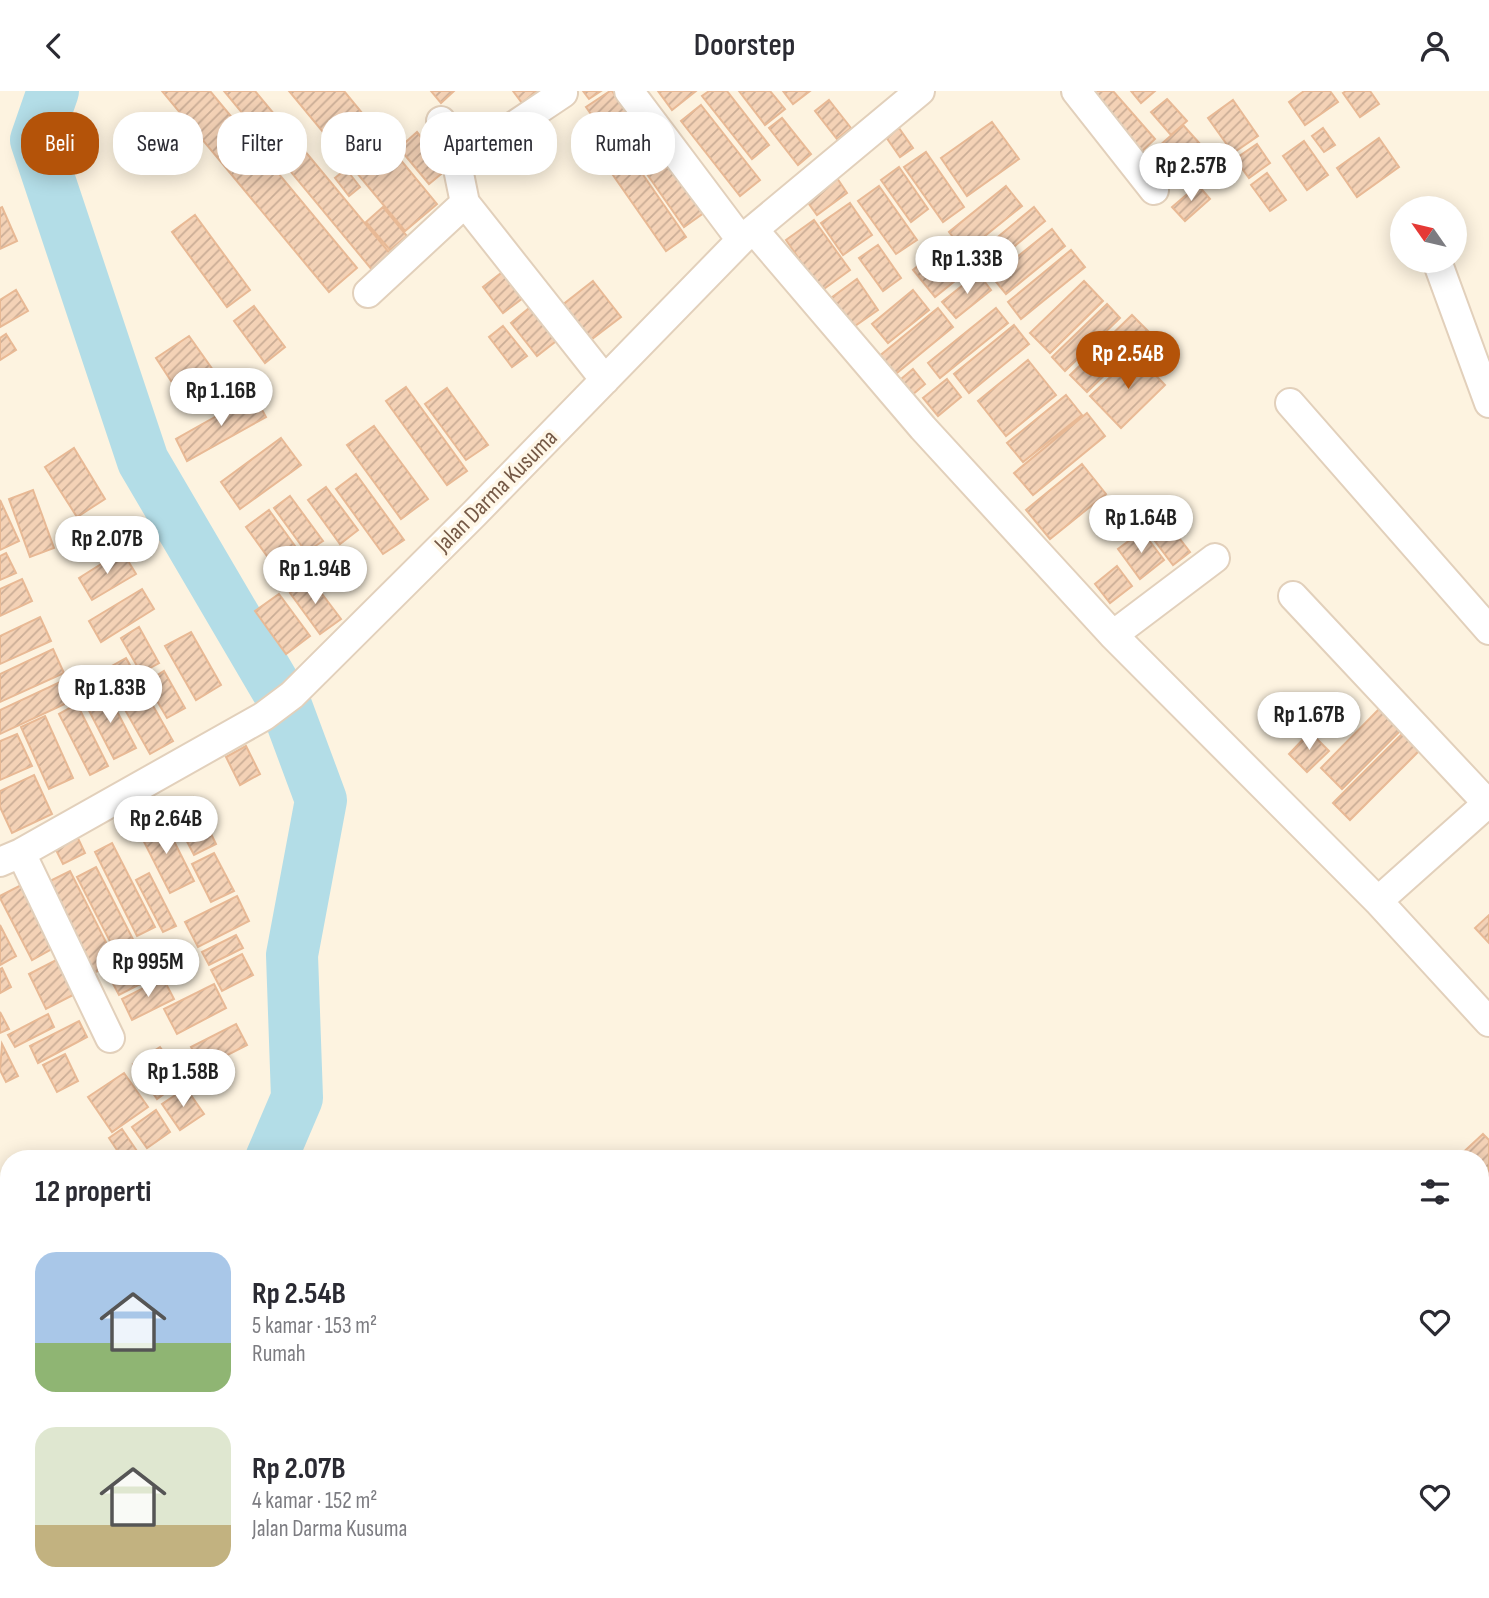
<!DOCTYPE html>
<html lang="id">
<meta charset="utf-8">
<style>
:root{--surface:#fff;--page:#f7f7f7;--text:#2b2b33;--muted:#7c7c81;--accent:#b45309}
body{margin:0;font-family:"Sofia Sans Condensed",sans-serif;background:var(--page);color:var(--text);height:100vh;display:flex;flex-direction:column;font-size:26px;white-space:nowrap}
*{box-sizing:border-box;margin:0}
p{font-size:23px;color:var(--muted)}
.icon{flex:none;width:38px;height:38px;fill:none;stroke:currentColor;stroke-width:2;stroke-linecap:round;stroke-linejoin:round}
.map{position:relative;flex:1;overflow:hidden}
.details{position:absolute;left:0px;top:1059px;width:1489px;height:450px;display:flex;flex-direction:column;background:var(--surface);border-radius:28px 28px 0 0;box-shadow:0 4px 18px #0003}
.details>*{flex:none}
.guide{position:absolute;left:21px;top:21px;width:700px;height:63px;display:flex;gap:14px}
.needle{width:46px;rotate:304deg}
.tools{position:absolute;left:1390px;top:105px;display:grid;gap:14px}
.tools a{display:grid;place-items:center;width:77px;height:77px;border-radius:50%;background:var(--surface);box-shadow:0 4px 18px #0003;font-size:35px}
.price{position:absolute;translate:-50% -60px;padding:0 16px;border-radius:24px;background:#fff;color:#222;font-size:23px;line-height:46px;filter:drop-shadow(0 2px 4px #0008)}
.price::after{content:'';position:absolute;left:50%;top:42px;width:21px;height:16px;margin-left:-10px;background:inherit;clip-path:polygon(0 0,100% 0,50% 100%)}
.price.selected{background:var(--accent);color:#fff}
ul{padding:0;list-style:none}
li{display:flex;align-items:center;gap:21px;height:175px;padding:0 35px}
li span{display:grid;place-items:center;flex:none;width:196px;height:140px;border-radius:21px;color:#555}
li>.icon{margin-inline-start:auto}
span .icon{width:84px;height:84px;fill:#fffc;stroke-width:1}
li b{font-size:30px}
h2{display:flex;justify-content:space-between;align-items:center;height:84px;padding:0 35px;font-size:30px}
.tag{padding:0 24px;border-radius:28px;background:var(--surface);box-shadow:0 4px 18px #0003;font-size:24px;line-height:63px}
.tag.selected{background:var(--accent);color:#fff}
header{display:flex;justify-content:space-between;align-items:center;height:91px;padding:0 35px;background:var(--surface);font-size:32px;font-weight:600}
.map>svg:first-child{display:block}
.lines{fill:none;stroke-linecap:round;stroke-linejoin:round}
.river{stroke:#b3dde7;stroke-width:52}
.building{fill:url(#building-hatch);stroke:#e8b995;stroke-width:2}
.lane-casing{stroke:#e2d0bb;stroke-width:18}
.street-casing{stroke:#e2d0bb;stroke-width:32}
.lane{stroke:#fff;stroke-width:14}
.street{stroke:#fff;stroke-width:28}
.labels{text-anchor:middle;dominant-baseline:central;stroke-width:7;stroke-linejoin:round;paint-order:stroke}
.street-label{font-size:24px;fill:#755946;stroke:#fff7e7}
</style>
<header><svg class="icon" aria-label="back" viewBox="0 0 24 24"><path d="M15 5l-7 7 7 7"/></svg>Doorstep<svg class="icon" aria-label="person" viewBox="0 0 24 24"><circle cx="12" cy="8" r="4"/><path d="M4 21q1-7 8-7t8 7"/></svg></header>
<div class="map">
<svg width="1489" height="1507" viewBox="0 0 1489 1507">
<defs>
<pattern id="building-hatch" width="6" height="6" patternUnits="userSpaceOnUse" patternTransform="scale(1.75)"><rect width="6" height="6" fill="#f4d2b6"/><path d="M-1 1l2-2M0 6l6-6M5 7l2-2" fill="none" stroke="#caad96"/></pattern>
</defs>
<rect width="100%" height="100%" fill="#fdf3e0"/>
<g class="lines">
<path class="river" d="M53 0 36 49 143 370 285 612 321 709 292 864 297 1007 271 1068
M39 1507 44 1500"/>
</g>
<path class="building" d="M162 0H210L357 177 329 201Z
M224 0H255L392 165 373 180Z
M289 0H344L437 113 405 140Z
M431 0H454L441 12Z
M513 0H537L522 12Z
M583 0H601L589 8Z
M610 0H612L642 43 617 60 586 16Z
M658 0H696L672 19Z
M709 0H727L769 54 752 68 702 5Z
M739 0H770L785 18 765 34Z
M783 0H810L793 13Z
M1093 0H1113L1155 48 1140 62Z
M1131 0H1155L1141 12Z
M1304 0H1330L1338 11 1305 34 1289 11Z
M1346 0H1370L1379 13 1360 26 1343 2Z
M1167 8 1187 30 1171 44 1151 21Z
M829 9 851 37 837 48 815 20Z
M1233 9 1258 45 1233 62 1208 27Z
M701 14 760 89 740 105 681 30Z
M782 27 811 63 798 74 769 37Z
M992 31 1019 68 967 105 941 67Z
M1183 34 1201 54 1168 83 1150 63Z
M899 37 913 57 900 66 886 46Z
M1323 37 1335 54 1324 61 1312 45Z
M417 41 447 78 429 93 399 57Z
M657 46 708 119 684 136 633 63Z
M1379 47 1399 76 1357 106 1337 77Z
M1304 50 1328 84 1307 99 1283 65Z
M1257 53 1270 72 1249 87 1235 68Z
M926 61 964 116 943 131 904 76Z
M628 62 686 146 666 160 608 77Z
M899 76 928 118 911 131 881 89Z
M346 78 360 96 349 105 335 87Z
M1267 82 1286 109 1270 120 1251 94Z
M837 87 847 102 817 124 806 109Z
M1198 94 1210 108 1185 130 1172 116Z
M879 95 917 149 896 163 858 110Z
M1006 95 1022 115 965 161 949 141Z
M850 112 872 144 843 164 821 132Z
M2 116 17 150 0 158V117Z
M383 116 407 145 390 159 366 131Z
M1034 116 1045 130 981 183 970 169Z
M195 124 250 199 227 216 172 141Z
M814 129 850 179 821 200 786 149Z
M1052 138 1065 155 1006 203 992 186Z
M949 149 971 177 935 206 913 179Z
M878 154 901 187 883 200 859 167Z
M1071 159 1085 176 1021 228 1008 211Z
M510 175 531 201 503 222 483 196Z
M978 182 991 199 956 227 942 211Z
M857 188 878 219 852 237 831 207Z
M593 190 621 226 588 251 561 215Z
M1084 190 1103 210 1050 262 1030 242Z
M16 199 28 220 0 236V209Z
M913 199 929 219 888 252 872 233Z
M534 213 560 247 537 265 511 232Z
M1107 213 1120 227 1065 280 1052 266Z
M254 215 285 256 265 272 234 230Z
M938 217 953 236 892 286 877 267Z
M996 217 1008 232 940 287 928 272Z
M1132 224 1149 241 1087 301 1070 284Z
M1014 234 1029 253 969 302 954 283Z
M503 235 527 265 512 276 489 246Z
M6 243 16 259 0 269V247Z
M189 245 213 279 179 302 156 267Z
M1135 263 1165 294 1121 337 1090 305Z
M1028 269 1056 304 1006 345 978 310Z
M913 278 925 293 912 304 900 289Z
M947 288 961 306 938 325 923 307Z
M406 296 467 380 447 394 386 310Z
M447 297 488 354 466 369 425 313Z
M254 304 266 326 187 370 176 348Z
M1066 304 1082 324 1023 371 1007 352Z
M1087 322 1105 345 1033 404 1014 382Z
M374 335 428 408 401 428 347 354Z
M281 347 301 374 240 418 221 391Z
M74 357 105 408 77 426 45 376Z
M1082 373 1106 403 1050 448 1026 419Z
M356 383 404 449 383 463 336 398Z
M326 396 358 439 340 453 308 409Z
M33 399 54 457 30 466 9 408Z
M290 405 323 450 306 461 274 417Z
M0 409 19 450 0 459Z
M1155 416 1190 461 1173 474 1139 429Z
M269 419 303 466 280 483 246 436Z
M1142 440 1164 469 1140 488 1118 458Z
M122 460 136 483 92 509 79 487Z
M6 462 16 482 0 489V465Z
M1117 475 1132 495 1110 512 1095 493Z
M310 487 341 528 320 543 290 502Z
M22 488 32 510 0 525V498Z
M142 498 154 518 101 551 89 530Z
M279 503 310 545 286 563 255 520Z
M40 526 51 550 0 573V545Z
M139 536 159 572 141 582 121 547Z
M191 541 221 594 196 609 165 555Z
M53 558 64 582 0 611V583Z
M126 567 173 650 150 663 103 580Z
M164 580 185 617 167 627 146 591Z
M60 591 69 611 0 643V619Z
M106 599 136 657 114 668 84 610Z
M77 613 108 675 90 684 59 623Z
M1383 614 1404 636 1342 698 1321 677Z
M45 625 73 687 49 698 21 636Z
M1407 638 1424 655 1350 729 1333 712Z
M1310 641 1329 660 1307 681 1289 663Z
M17 643 32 675 0 689V650Z
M246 655 260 683 240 694 226 666Z
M34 684 52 723 12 742 0 716V700Z
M193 706 216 753 194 764 170 718Z
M163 728 194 790 170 802 139 741Z
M76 743 85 762 63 773 54 755Z
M112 752 155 836 137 845 95 761Z
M214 762 234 800 211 811 192 773Z
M96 776 138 858 119 868 77 786Z
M70 780 116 871 92 883 46 792Z
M149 782 176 835 163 841 136 789Z
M25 792 57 855 32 869 0 807V805Z
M237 805 249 830 198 856 185 831Z
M1489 824V852L1475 837Z
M0 834 16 865 0 874Z
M236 844 243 857 209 874 202 861Z
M178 855 185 870 119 904 111 889Z
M242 863 253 884 222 900 211 879Z
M58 868 75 903 46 918 29 883Z
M2 877 11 896 0 902V878Z
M163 887 174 908 132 929 122 908Z
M214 893 226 917 177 943 164 918Z
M0 921 9 938 0 942Z
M48 923 54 936 15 956 8 944Z
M79 930 87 946 38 972 30 955Z
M236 933 247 954 202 977 191 956Z
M2 953 18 985 6 991 0 979Z
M160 956 183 989 157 1008 133 973Z
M65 963 78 990 57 1001 43 974Z
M124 982 148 1016 112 1041 88 1006Z
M186 997 204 1023 180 1039 162 1013Z
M156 1019 170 1041 147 1057 132 1036Z
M122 1038 141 1066 138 1068H123L109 1047Z
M1483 1043 1489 1049V1088L1480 1096V1068H1456Z
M1480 1155 1489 1164V1199L1481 1206Z
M0 1225 9 1237V1261L1 1266Z
M8 1290H9V1335L0 1322V1296Z"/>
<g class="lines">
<defs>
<path id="lane" d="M1483 1121 1489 1129"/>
<path id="street" d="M629 0 741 149
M1076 0 1154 99
M441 30 457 73 465 112 605 289
M457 73 563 2
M754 139 923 337 1113 544 1378 810 1489 931
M1437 170 1489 312
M368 202 465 112
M1290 312 1489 539
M1293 505 1488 713
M1113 544 1215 467
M21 762 110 947
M0 771 21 762 264 625 292 604 474 423 741 149 920 0
M1378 810 1489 711
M0 1379 9 1373
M1266 1500 1272 1507"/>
</defs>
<use href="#lane" class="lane-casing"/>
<use href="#street" class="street-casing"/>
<use href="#lane" class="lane"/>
<use href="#street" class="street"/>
</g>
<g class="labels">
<g class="street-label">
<text transform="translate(496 400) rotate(-45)">Jalan Darma Kusuma</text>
</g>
</g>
</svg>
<div class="tools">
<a><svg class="needle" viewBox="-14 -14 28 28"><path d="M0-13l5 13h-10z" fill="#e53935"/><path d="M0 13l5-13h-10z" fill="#7c7c81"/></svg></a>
</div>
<b class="price" style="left:1191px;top:112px">Rp 2.57B</b>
<b class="price" style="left:967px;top:205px">Rp 1.33B</b>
<b class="price selected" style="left:1128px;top:300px">Rp 2.54B</b>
<b class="price" style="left:221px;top:337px">Rp 1.16B</b>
<b class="price" style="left:1141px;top:464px">Rp 1.64B</b>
<b class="price" style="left:107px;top:485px">Rp 2.07B</b>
<b class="price" style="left:315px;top:515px">Rp 1.94B</b>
<b class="price" style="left:110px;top:634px">Rp 1.83B</b>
<b class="price" style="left:1309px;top:661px">Rp 1.67B</b>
<b class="price" style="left:166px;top:765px">Rp 2.64B</b>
<b class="price" style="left:148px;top:908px">Rp 995M</b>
<b class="price" style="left:183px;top:1018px">Rp 1.58B</b>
<div class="guide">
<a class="tag selected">Beli</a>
<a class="tag">Sewa</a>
<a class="tag">Filter</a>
<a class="tag">Baru</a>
<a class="tag">Apartemen</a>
<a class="tag">Rumah</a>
</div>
<section class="details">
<h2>12 properti<svg class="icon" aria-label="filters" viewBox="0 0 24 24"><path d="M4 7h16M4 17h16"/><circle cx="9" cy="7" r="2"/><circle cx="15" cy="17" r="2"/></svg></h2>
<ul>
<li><span style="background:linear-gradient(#a9c7e8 65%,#8fb573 0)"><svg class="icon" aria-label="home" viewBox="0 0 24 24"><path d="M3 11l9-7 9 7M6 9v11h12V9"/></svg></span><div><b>Rp 2.54B</b><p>5 kamar · 153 m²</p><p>Rumah</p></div><svg class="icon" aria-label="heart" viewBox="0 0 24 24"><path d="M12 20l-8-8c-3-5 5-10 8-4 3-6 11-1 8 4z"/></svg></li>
<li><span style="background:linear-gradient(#dfe7d0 70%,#c2b280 0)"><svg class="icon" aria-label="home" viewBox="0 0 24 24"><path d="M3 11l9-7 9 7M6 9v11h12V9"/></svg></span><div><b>Rp 2.07B</b><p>4 kamar · 152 m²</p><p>Jalan Darma Kusuma</p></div><svg class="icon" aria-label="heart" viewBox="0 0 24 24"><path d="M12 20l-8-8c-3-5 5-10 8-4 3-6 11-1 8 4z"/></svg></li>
</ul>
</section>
</div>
